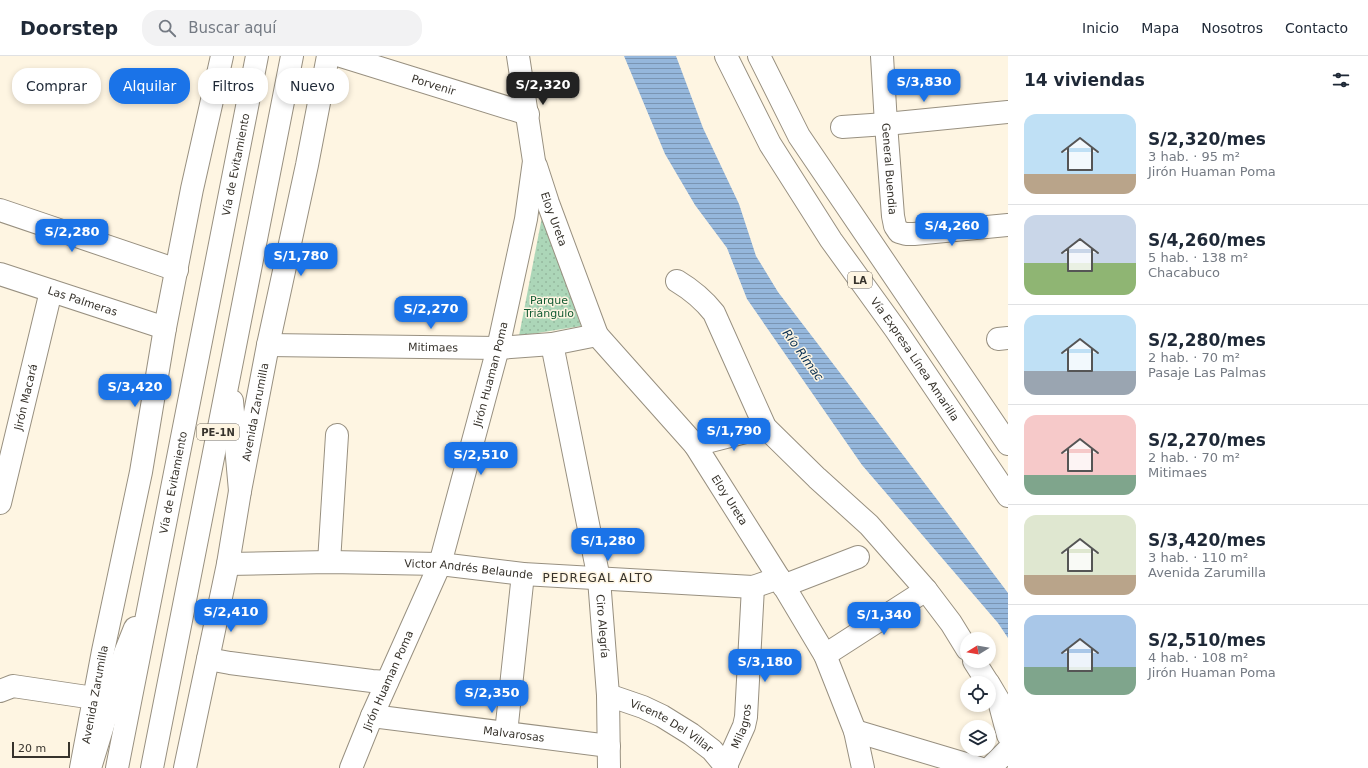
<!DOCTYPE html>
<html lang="es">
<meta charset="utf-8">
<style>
:root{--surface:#fff;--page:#f2f2f3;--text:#1f2937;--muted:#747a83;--line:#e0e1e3;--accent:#1a73e8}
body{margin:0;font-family:"DejaVu Sans",sans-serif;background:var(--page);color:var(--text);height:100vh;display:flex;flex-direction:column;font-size:15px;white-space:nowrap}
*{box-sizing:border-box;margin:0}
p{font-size:13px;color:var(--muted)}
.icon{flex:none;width:22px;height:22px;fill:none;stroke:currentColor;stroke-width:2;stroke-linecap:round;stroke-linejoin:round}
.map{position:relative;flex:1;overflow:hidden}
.panel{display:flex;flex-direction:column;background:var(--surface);width:360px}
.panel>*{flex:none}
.top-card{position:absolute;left:12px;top:12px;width:380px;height:36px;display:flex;gap:8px}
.needle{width:26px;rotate:259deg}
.fabs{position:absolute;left:960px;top:576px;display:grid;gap:8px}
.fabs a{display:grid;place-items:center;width:36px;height:36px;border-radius:50%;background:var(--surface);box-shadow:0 2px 6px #0003;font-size:20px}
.scale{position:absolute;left:12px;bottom:10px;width:58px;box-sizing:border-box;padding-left:4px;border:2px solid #37332c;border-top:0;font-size:11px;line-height:14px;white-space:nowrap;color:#37332c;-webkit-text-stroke:3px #fef5e2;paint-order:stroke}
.price{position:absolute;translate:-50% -34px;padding:0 9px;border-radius:8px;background:var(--accent);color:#fff;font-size:13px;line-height:26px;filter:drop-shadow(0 1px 2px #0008)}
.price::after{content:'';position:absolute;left:50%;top:24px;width:12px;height:9px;margin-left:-6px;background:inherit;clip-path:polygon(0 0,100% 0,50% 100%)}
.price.current{background:#222;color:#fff}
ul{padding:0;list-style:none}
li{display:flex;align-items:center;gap:12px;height:100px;padding:0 16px}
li+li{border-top:1px solid var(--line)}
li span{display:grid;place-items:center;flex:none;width:112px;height:80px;border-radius:12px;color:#555}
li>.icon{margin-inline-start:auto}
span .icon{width:48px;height:48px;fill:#fffc;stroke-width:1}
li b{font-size:17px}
h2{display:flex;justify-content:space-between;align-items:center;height:48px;padding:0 16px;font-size:17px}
.pill{padding:0 14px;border-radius:16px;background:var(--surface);box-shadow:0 2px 6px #0003;font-size:14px;line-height:36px}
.pill.current{background:var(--accent);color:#fff}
header{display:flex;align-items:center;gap:24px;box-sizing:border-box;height:56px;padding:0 20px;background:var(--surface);border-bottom:1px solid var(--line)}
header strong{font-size:19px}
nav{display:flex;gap:22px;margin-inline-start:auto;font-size:14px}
.search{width:280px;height:36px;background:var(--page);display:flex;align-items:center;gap:10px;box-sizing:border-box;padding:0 14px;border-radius:16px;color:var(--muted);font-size:15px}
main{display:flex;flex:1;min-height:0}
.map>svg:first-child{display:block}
.park{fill:url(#park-dots)}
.water{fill:url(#water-rules)}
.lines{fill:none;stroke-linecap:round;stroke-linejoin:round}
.minor-casing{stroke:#989080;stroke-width:24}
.major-casing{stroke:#989080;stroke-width:24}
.highway-casing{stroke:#989080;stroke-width:24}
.minor{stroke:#fff;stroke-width:22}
.major{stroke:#fff;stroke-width:22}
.highway{stroke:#fff;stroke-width:22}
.labels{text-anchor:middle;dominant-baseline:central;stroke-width:3;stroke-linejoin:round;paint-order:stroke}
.shield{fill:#fef5e2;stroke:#736d63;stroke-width:1}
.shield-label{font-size:10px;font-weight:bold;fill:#37332c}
.street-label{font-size:11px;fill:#37332c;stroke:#fef5e2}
.park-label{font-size:11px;fill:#125a32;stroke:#fef5e2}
.water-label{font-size:12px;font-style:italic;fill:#093053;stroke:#fef5e2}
.neighbourhood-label{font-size:12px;letter-spacing:1px;fill:#37332c;stroke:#fef5e2}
</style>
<header>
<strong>Doorstep</strong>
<div class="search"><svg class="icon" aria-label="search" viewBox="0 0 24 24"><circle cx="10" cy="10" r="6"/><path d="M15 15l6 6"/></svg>Buscar aquí</div>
<nav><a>Inicio</a><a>Mapa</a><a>Nosotros</a><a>Contacto</a></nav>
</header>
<main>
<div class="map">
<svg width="1008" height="712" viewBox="0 0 1008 712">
<defs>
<pattern id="park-dots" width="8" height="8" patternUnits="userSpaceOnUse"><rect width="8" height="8" fill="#acd6b8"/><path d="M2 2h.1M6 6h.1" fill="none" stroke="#95b89e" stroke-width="1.8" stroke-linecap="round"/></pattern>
<pattern id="water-rules" width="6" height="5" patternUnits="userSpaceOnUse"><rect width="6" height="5" fill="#95b7dc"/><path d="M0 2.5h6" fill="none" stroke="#7a95b3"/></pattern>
</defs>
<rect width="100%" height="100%" fill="#fef5e2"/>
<path class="park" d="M542 161 581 270 519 280Z"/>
<path class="water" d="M624 0H676L703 72 739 148 756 200 778 236 962 476 1008 537V582L998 567 862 409 747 243 727 192 695 149 665 98Z"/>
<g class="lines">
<defs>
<g id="minor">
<path id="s1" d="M341 0 528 58"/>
<path id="s2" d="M882 0 886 68 893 160 895 170 899 176 906 178H914L1008 169"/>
<path d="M842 71 886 68 1008 56"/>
<path id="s3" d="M536 110 548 147 597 279 695 389 779 522 825 599 855 675 863 712"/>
<path d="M0 154 177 214"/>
<path id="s4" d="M0 218 165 272"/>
<path d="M677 225C692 234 703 243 714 257L765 371 817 422 869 469 926 534 951 567 967 593"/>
<path d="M998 283 1008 282"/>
<path id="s5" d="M552 288 599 523 608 639 609 712"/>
<path id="s6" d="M268 289 498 292 552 288 597 279"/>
<path d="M695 389 765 371"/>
<path id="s7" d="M0 447 51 235"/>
<path d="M329 506 337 379"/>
<path id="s8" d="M228 508 329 506 440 508 523 518 753 531 779 522"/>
<path d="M783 530 858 501"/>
<path d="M825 599 926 534"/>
<path d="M208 603 230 607 372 625 387 626"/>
<path d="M974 605 988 627"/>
<path d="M989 628 999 645 1008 679"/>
<path d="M0 635 13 630 94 642"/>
<path id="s9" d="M608 639 643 651 662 660 691 678 712 694 727 712"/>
<path id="s10" d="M372 660 609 690"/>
<path d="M855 675 979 712"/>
<path d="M506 677 523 518"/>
<path id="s11" d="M726 710 744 670 746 661 753 531"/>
<path id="s12" d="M351 712 372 660 440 508 498 292 526 163 534 105 518 0"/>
<path d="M990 712 1008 694"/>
</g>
<g id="major">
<path id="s13" d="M81 712 103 595 141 416 165 272 192 133 222 0"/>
<path id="s14" d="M185 712 228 508 240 435 268 289 307 109 328 0"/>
</g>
<g id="highway">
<path id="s15" d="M726 0 770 88 831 184 896 274 1008 440"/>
<path d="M759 0 799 80 1008 388"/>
<path d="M232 345 240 435"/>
<path d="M90 712 125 597 135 572"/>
<path id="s16" d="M117 712 257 0"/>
<path d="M152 712 292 0"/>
</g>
</defs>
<use href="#minor" class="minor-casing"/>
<use href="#major" class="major-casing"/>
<use href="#highway" class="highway-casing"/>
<use href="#minor" class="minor"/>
<use href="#major" class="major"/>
<use href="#highway" class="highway"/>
</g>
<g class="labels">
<g class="shield">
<rect x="848" y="216" width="24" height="16" rx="3"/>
<rect x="197" y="368" width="42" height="16" rx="3"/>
</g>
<g class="shield-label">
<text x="860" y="224">LA</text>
<text x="218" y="376">PE-1N</text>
</g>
<g class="street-label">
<text stroke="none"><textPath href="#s1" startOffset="97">Porvenir</textPath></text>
<text stroke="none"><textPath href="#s16" startOffset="615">Vía de Evitamiento</textPath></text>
<text stroke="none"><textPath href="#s2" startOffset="113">General Buendia</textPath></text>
<text stroke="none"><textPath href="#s3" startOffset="56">Eloy Ureta</textPath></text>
<text stroke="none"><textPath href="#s4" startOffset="87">Las Palmeras</textPath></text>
<text stroke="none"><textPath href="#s6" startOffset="165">Mitimaes</textPath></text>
<text stroke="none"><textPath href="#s15" startOffset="358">Vía Expresa Línea Amarilla</textPath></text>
<text stroke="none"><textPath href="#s12" startOffset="419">Jirón Huaman Poma</textPath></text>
<text stroke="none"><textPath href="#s7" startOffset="109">Jirón Macará</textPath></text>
<text stroke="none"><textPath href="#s14" startOffset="363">Avenida Zarumilla</textPath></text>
<text stroke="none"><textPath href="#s16" startOffset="291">Vía de Evitamiento</textPath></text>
<text stroke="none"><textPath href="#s3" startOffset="392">Eloy Ureta</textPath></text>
<text stroke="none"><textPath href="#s8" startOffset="241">Victor Andrés Belaunde</textPath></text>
<text stroke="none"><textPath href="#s5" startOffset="287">Ciro Alegría</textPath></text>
<text stroke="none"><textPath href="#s12" startOffset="95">Jirón Huaman Poma</textPath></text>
<text stroke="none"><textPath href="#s13" startOffset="75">Avenida Zarumilla</textPath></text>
<text stroke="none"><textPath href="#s11" startOffset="43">Milagros</textPath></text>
<text stroke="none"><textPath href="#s9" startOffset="71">Vicente Del Villar</textPath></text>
<text stroke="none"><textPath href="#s10" startOffset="143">Malvarosas</textPath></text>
</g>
<g class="park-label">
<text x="549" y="244">Parque<tspan x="549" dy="13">Triángulo</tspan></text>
</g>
<g class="water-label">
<text transform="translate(803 299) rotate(54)">Río Rímac</text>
</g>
<g class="neighbourhood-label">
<text x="598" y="522">PEDREGAL ALTO</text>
</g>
</g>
</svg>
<div class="fabs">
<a><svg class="needle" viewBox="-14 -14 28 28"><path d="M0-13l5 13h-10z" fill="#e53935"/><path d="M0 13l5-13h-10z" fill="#747a83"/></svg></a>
<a><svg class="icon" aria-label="locate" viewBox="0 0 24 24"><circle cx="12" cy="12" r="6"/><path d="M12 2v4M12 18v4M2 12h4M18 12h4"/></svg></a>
<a><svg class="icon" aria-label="layers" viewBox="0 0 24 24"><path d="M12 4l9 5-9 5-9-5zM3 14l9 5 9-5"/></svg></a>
</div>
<div class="scale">20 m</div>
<b class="price" style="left:924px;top:47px">S/3,830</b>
<b class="price current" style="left:543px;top:50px">S/2,320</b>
<b class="price" style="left:952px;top:191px">S/4,260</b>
<b class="price" style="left:72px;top:197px">S/2,280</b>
<b class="price" style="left:301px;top:221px">S/1,780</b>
<b class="price" style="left:431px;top:274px">S/2,270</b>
<b class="price" style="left:135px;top:352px">S/3,420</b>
<b class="price" style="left:734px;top:396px">S/1,790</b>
<b class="price" style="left:481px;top:420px">S/2,510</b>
<b class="price" style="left:608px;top:506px">S/1,280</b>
<b class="price" style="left:231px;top:577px">S/2,410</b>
<b class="price" style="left:884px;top:580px">S/1,340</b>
<b class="price" style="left:765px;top:627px">S/3,180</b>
<b class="price" style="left:492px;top:658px">S/2,350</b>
<div class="top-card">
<a class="pill">Comprar</a>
<a class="pill current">Alquilar</a>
<a class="pill">Filtros</a>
<a class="pill">Nuevo</a>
</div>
</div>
<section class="panel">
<h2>14 viviendas<svg class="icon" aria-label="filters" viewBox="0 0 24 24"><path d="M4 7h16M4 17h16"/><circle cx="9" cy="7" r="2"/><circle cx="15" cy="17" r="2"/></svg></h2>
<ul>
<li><span style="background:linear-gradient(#bfe0f5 75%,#b9a48a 0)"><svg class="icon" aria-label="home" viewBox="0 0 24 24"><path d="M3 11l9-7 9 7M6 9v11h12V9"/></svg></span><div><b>S/2,320/mes</b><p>3 hab. · 95 m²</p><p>Jirón Huaman Poma</p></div></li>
<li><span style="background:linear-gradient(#c9d6e8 60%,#8fb573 0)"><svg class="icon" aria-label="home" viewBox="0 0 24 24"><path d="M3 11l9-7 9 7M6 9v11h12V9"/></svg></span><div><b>S/4,260/mes</b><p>5 hab. · 138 m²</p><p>Chacabuco</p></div></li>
<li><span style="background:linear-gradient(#bfe0f5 70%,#9aa5b1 0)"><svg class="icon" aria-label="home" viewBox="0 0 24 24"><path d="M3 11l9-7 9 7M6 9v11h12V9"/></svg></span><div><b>S/2,280/mes</b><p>2 hab. · 70 m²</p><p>Pasaje Las Palmas</p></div></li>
<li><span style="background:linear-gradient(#f6c9c9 75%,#7fa58c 0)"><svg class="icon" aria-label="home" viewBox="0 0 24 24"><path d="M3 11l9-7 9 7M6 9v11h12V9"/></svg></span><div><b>S/2,270/mes</b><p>2 hab. · 70 m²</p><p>Mitimaes</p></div></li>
<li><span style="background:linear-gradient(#dfe7d0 75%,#b9a48a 0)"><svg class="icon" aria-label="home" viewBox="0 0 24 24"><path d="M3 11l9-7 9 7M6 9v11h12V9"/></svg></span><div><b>S/3,420/mes</b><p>3 hab. · 110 m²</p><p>Avenida Zarumilla</p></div></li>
<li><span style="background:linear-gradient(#a9c7e8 65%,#7fa58c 0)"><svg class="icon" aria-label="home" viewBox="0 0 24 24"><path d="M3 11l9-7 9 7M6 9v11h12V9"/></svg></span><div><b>S/2,510/mes</b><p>4 hab. · 108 m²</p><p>Jirón Huaman Poma</p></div></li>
</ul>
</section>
</main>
